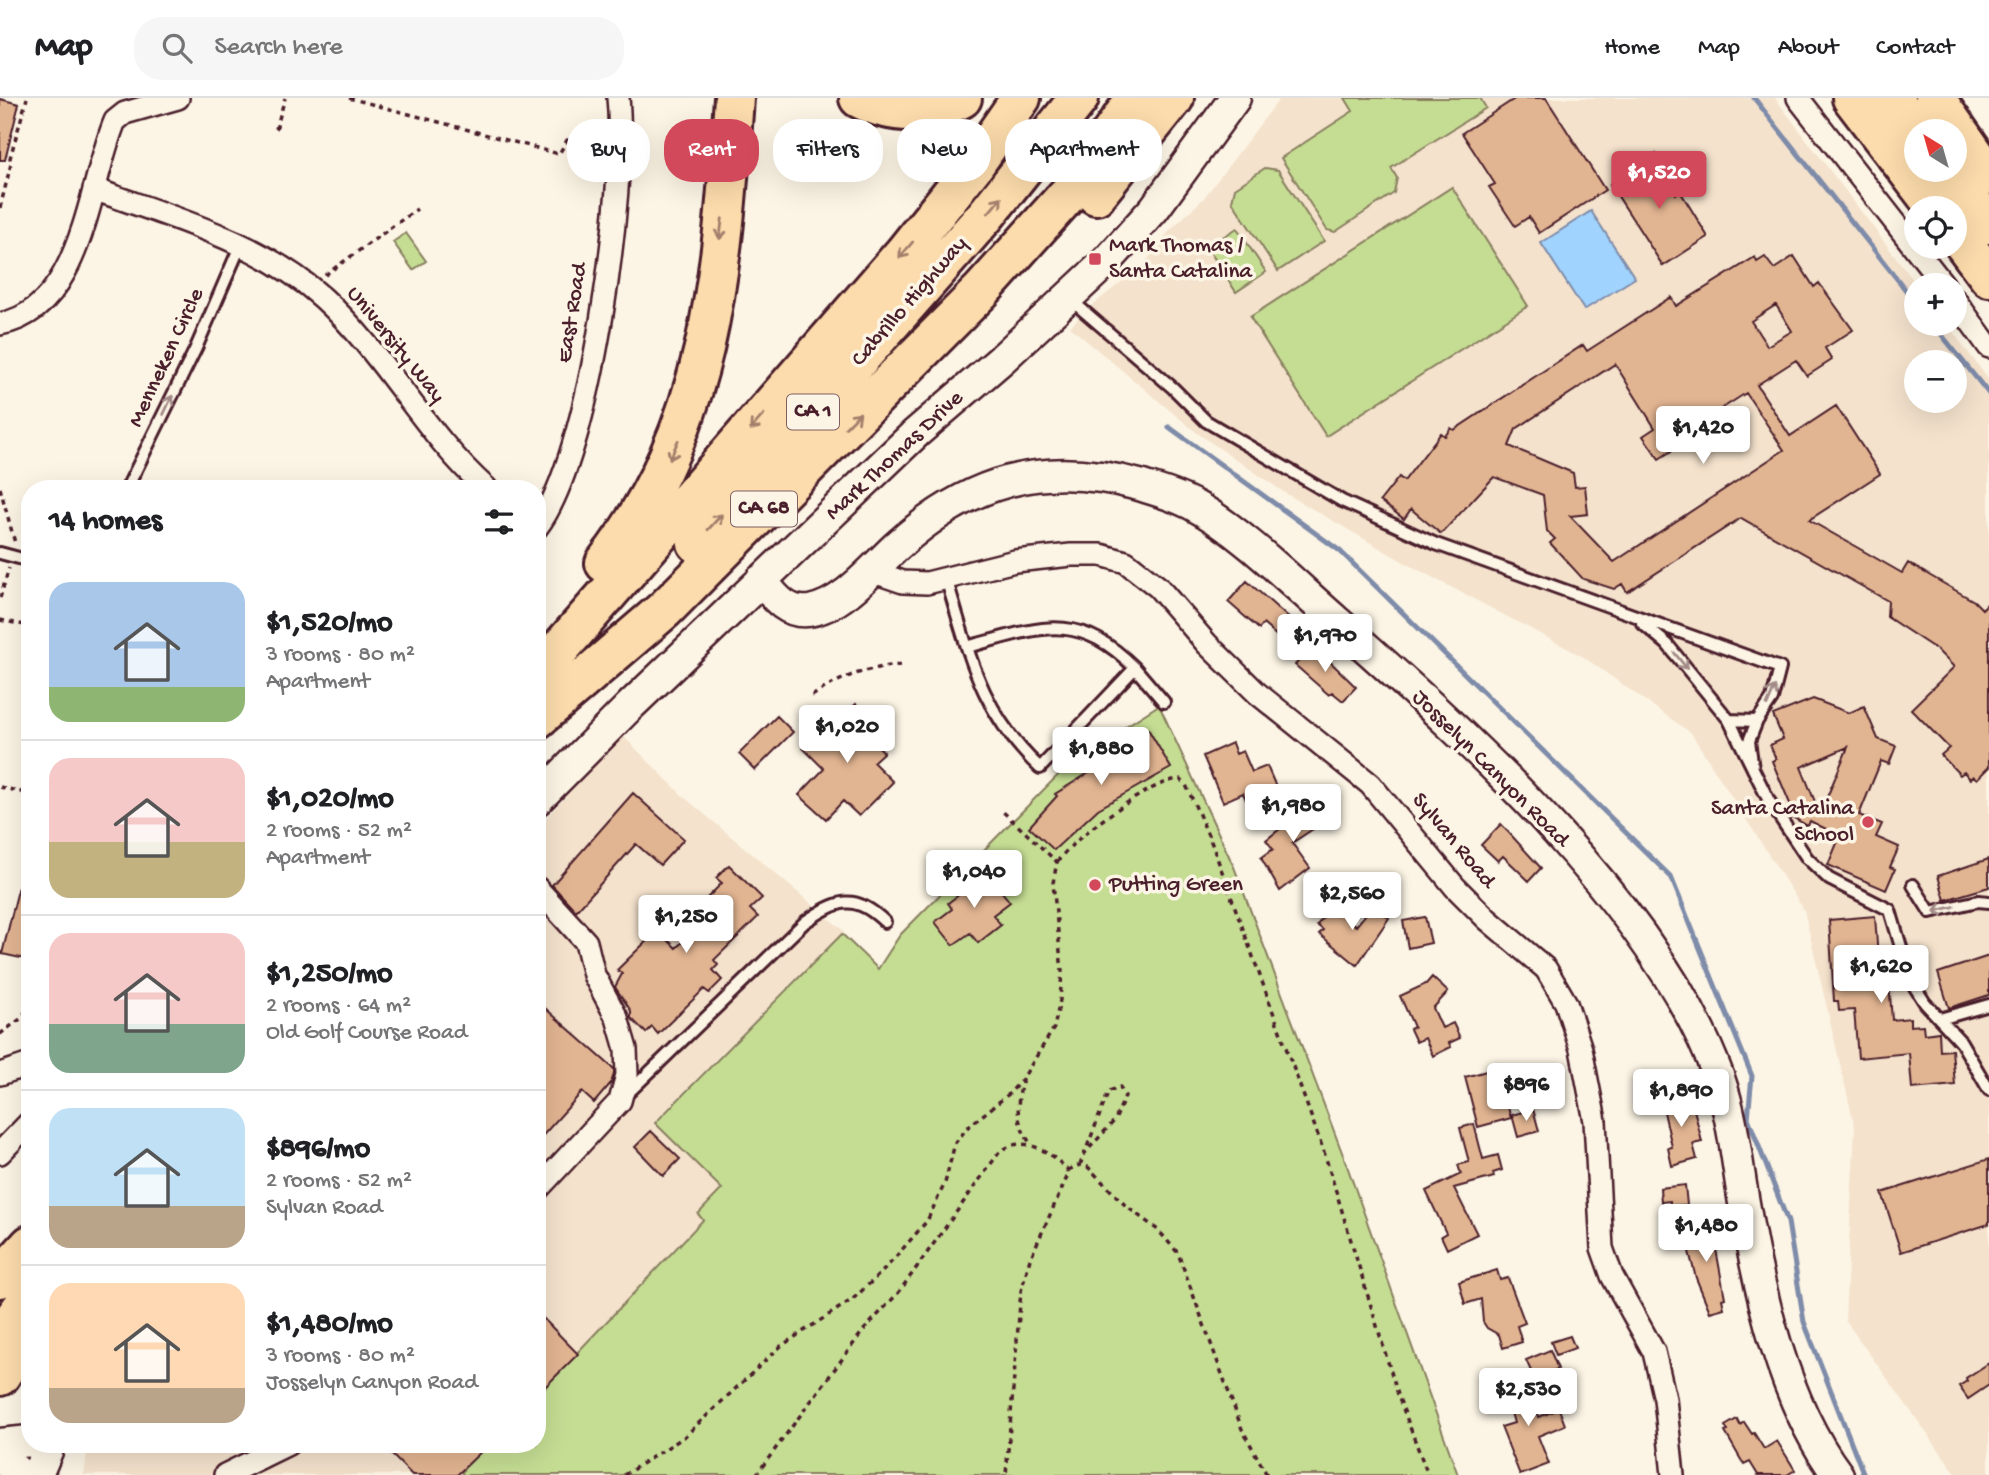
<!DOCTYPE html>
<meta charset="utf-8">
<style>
:root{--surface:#fff;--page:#f6f6f6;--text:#202124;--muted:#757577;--line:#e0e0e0;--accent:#d1495b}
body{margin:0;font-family:"Gochi Hand",sans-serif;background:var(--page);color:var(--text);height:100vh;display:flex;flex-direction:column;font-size:26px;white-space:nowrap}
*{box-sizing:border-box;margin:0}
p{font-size:23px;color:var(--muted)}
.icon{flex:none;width:38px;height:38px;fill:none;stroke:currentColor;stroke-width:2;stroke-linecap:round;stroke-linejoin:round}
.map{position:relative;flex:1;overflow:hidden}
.side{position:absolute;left:21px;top:382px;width:525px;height:973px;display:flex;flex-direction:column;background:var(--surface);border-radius:28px;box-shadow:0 7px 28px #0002}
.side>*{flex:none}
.guide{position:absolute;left:567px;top:21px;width:665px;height:63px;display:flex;gap:14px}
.needle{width:46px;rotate:323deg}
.fabs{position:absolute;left:1904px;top:21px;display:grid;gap:14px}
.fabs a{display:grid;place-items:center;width:63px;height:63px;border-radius:50%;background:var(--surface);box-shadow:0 7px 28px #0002;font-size:35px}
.price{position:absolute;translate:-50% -60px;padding:0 16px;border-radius:7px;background:#fff;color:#222;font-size:23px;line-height:46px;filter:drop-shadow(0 2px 4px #0008)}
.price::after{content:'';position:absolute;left:50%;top:42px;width:21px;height:16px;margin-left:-10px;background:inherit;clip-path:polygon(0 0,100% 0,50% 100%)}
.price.on{background:var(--accent);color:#fff}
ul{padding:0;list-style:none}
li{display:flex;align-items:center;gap:21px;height:175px;padding:0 28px}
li+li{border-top:2px solid var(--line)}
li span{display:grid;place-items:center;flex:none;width:196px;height:140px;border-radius:21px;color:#555}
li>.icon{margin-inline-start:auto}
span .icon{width:84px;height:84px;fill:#fffc;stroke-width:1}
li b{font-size:30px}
h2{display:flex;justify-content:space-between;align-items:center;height:84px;padding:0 28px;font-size:30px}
.pill{padding:0 24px;border-radius:28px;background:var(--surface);box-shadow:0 7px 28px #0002;font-size:24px;line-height:63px}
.pill.on{background:var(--accent);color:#fff}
header{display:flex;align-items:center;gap:42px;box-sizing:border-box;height:98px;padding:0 35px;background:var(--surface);border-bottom:2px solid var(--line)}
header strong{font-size:33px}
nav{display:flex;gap:38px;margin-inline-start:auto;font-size:24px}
.search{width:490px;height:63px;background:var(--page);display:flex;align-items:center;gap:18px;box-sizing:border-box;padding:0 24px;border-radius:28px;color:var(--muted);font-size:26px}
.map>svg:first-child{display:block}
.built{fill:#f4e2cc;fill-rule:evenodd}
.green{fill:#c5dd93;stroke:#887e5f;stroke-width:2}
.water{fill:#a0d3fd;stroke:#7e8ba9;stroke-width:2}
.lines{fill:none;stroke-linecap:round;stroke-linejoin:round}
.stream{stroke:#7e8ba9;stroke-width:5}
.building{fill:#e2b592;stroke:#4a1f2b;stroke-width:2;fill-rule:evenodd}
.lane-casing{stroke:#4a1f2b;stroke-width:16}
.street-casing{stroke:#4a1f2b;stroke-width:26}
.secondary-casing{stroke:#4a1f2b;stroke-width:35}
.highway-casing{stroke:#4a1f2b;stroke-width:44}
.path{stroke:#4a1f2b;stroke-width:3.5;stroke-dasharray:5 5;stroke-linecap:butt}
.lane{stroke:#fcf5e5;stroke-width:10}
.street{stroke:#fcf5e5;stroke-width:21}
.secondary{stroke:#fcf5e5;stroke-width:30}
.highway{stroke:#fcdcac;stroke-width:38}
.oneway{stroke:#a37e6c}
.oneway2{stroke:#a38a88}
.poi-dot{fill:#d1495b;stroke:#fcf5e5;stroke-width:2.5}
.labels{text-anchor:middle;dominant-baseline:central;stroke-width:7;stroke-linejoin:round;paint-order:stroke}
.shield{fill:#fcf5e5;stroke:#7f5f63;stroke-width:2}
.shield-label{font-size:21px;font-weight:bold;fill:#4a1f2b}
.poi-label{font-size:23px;fill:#4a1f2b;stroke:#fcf5e5;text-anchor:start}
.street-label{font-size:23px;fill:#4a1f2b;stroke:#fcf5e5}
</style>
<header>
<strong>Map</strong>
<div class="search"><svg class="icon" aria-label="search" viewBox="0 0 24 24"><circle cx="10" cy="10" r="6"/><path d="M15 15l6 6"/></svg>Search here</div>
<nav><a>Home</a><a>Map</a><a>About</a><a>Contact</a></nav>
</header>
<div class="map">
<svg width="1989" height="1377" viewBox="0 0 1989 1377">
<rect width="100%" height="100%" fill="#fcf5e5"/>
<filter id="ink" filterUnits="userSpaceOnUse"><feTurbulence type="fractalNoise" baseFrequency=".0143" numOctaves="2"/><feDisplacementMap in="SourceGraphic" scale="14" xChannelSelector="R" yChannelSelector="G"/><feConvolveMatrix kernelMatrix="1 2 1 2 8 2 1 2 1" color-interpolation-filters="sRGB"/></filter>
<g filter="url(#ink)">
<path class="built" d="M1280 0H1775L1917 187 1916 226H1947L1989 282V1377H1957L1845 1222 1855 1030 1804 812 1691 635 1582 558 1409 467 1285 395 1197 335 1070 229 1084 214 1145 165 1170 132 1203 101ZM1916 264H1955V303H1916Z
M622 637 684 699 844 833 654 1024 722 1091 698 1116 703 1121 537 1297V730Z
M88 1346H482L485 1349 463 1371 461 1377H84Z"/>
<path class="green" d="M1345 0H1480L1486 10 1391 70 1397 80 1394 95 1335 134 1327 132 1281 60 1353 13Z
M1265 70 1278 72 1324 143 1278 173 1232 103 1235 90Z
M1452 89 1528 208 1326 338 1250 219Z
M1237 130 1266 174 1236 194 1207 149Z
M406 135 426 163 413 172 393 144Z
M1159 607 1234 769 1346 1065 1458 1377H462L463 1371 485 1349 482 1346H537V1297L703 1122 698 1116 722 1091 655 1025 842 836 878 871 900 837 1073 662Z"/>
<path class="water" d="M1591 113 1635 180 1584 212 1541 145Z"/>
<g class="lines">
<path class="stream" d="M1754 0 1916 205
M1933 226 1989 296
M1169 329 1340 453 1671 779 1752 978 1748 1020 1788 1124 1804 1224 1864 1377"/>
</g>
<path class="building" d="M1516 0H1546L1605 92 1539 135 1529 119 1515 128 1489 89 1495 86 1462 35Z
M0 1 19 6 5 62H0Z
M1656 56 1664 68 1660 71 1676 96 1680 93 1708 139 1663 168 1610 86Z
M1794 158 1814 189 1819 185 1853 232 1825 250 1832 262 1807 278 1796 262 1757 287 1790 338 1836 308 1880 376 1809 422 1902 475 1908 465 1974 503 1982 511 1989 504V669L1977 681 1973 678 1970 681 1964 674 1960 677 1941 657 1949 650 1911 611 1954 569 1937 552 1887 519 1888 503 1741 420 1627 494 1622 486 1614 491 1583 481 1550 445 1555 441 1547 433 1543 397 1494 379 1441 436 1411 411 1404 421 1380 403 1399 379 1404 383 1441 335 1445 338 1451 330 1454 332 1583 247 1587 253 1671 199 1676 208 1755 159 1757 164 1765 159 1774 171ZM1776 207 1792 233 1767 248 1751 223ZM1615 266 1655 330 1643 338 1659 361 1723 320 1718 313 1746 295 1784 352 1614 464 1570 418 1588 416 1585 388 1575 389 1573 375 1509 348 1516 331Z
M1247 483 1291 522 1277 538 1263 526 1259 531 1228 504Z
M1313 547 1356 589 1343 603 1332 594 1329 597 1295 567Z
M1813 601 1849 615 1864 608 1878 641 1896 648 1889 666 1881 663 1859 717 1882 726 1876 739 1899 749 1890 769 1895 771 1886 792 1828 767 1840 738 1810 723 1808 728 1787 716 1791 708 1772 663 1776 661 1770 647 1783 641 1773 617ZM1848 649 1820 716 1801 669Z
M856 606 888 638 878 648 884 654 873 664 893 684 859 718 843 703 826 721 799 697 824 671 803 650 827 626 831 630Z
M777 618 793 634 755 672 739 656Z
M1148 631 1171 670 1098 711 1054 752 1029 729 1057 698 1055 696 1100 668 1095 660Z
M1232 645 1236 656 1243 653 1252 674 1267 668 1277 691 1247 704 1243 695 1223 704 1203 658Z
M633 695 684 741 660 767 636 746 576 813 552 787Z
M1320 699 1334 717 1292 745 1310 770 1280 793 1261 760 1273 751 1266 742Z
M1501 726 1541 770 1529 783 1503 758 1498 763 1481 747Z
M1989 761V789L1945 802 1938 778Z
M25 764H30V862L2 856Z
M729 767 762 800 750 811 758 819 714 862 718 867 713 872 722 882 709 895 704 891 658 936 652 929 646 935 631 920V913L615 889 622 876 617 872 658 832 676 850 695 832 679 817 691 804 697 810 722 785 716 780Z
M988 769 997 781 994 784 1010 804 993 817 1001 827 978 845 970 835 953 847 935 824 952 811 948 805 969 789 966 786Z
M1373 807 1389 820 1357 867 1319 836 1323 832 1317 827 1332 808 1356 828Z
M1875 818 1878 860 1887 859 1892 922 1910 920V928L1923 927 1924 936 1939 934 1940 953 1952 952 1955 987 1912 991 1909 955 1858 960 1854 912 1839 913 1838 903H1834L1829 822Z
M1425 819 1431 845 1408 850 1403 823Z
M1989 858V897L1949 910 1938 875Z
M1432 879 1448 894 1433 910 1442 930 1453 925 1460 940 1449 945 1451 949 1433 958 1425 940 1416 944 1410 931 1414 929 1400 898 1426 886Z
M537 903 614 971V976L611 985 594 1005 582 994 537 1044Z
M1497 970 1511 1020 1478 1029 1465 979Z
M1677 992 1682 1010 1693 1007 1702 1044 1693 1046 1697 1061 1672 1068 1668 1050 1672 1049 1660 996Z
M1533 1011 1539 1033 1518 1039 1512 1017Z
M1474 1026 1483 1061 1498 1057 1502 1072 1493 1075 1494 1079 1454 1090 1477 1136 1447 1151 1441 1138 1446 1135 1426 1093 1461 1076 1458 1067 1469 1064 1460 1030Z
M651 1033 680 1061 663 1078 635 1049Z
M1989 1061V1126L1901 1154 1882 1095Z
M1685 1087 1687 1107 1670 1108V1103L1661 1104 1660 1090Z
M1711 1124 1725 1200 1722 1201 1724 1210 1710 1214 1696 1180 1683 1131Z
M1497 1172 1500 1182 1508 1180 1525 1225 1517 1228 1522 1244 1503 1250 1499 1237 1487 1230 1483 1224 1481 1201 1465 1206 1459 1184Z
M537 1214 578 1256 537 1297Z
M1570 1238 1575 1250 1556 1257 1551 1244Z
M1550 1252 1558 1271 1534 1280 1526 1262Z
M1989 1265V1287L1968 1301 1959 1288 1967 1283 1966 1280Z
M1525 1281 1539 1319 1559 1311 1565 1327 1538 1338 1549 1366 1520 1377 1501 1329 1514 1325 1504 1289Z
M1737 1321 1740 1327 1744 1324 1752 1336 1754 1335 1764 1351 1777 1343 1795 1372 1787 1377H1758L1750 1364 1744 1367 1725 1334 1728 1333 1725 1328Z
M381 1346H489L457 1377H412Z"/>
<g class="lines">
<defs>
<path id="lane" d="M1071 202 1173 290 1206 323 1342 403 1436 446 1780 570 1772 601 1757 623 1749 643 1753 671
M127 390 196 250 241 146
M0 455 30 463
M946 480C969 555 980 614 1040 670L1135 570C1076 511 1039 530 967 549
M1642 525 1667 546 1729 622 1769 703 1807 760 1829 781 1890 812 1911 883 1925 905 1961 944 1989 992
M1135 570 1164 604
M1729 622 1757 623
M1913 787 1930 814 1978 803 1989 804
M1940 921 1989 907
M627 996 805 824C838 802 854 794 885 824"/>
<path id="street" d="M1798 0 1944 187
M94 91C172 120 260 143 323 200 385 256 423 334 486 390
M1955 202 1989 249
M0 226C83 211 88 87 115 23L125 15 178 0
M537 429C591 360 627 89 618 0
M871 473 903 484 927 485 1015 463 1071 457H1101L1126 464 1158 489 1207 546 1257 595 1370 686 1455 789 1487 821 1546 871 1566 905 1581 951 1595 1023 1602 1150 1612 1178 1654 1254 1665 1301 1673 1377
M537 790 586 844 594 877 617 920 626 951 627 977 620 1003 537 1092
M0 976 30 966
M0 1055 30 1024
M225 1377 288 1346"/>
<path id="secondary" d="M761 482C774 498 786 516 809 513 843 508 873 470 897 448 970 382 1043 361 1139 387 1158 393 1178 398 1195 408 1241 433 1294 486 1334 521 1469 641 1657 807 1719 980 1733 1020 1737 1064 1744 1105 1759 1193 1783 1304 1838 1377
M537 702 630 608 916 335 1002 261 1108 162 1154 111 1235 0
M0 1346 30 1343
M0 1359 21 1377
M37 1377 50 1346"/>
<path id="highway" d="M859 0C891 17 930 18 962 0
M1852 0 1936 110
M1892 0 1917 33
M1935 0 1989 77
M1946 72 1989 126
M1096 97 1174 0
M1955 134 1989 179
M697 445 986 117 1079 0
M605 465C713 326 722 169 734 0
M537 577 904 155 975 66 1021 0
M537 621 665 511 982 192 1070 94 1136 0
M0 1180 30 1147
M0 1239 30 1199
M0 1278 30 1233"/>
</defs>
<use href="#lane" class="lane-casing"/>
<use href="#street" class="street-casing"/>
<use href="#secondary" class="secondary-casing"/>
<use href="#highway" class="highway-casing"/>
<path class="path" d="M349 0 559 56 567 42 599 51
M276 31 285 0
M0 110 11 66 10 60 27 0
M325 177 417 111
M0 390 15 445
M0 500 9 470
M0 522 30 528
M812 598C841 579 865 570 900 567
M0 689 30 696
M1057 764C1073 740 1151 682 1180 681L1186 687 1212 746 1324 1054 1399 1300 1428 1377
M24 916 30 903
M0 936 30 914
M1023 981C1016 1006 1015 1025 1031 1046
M1080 1067 1109 993 1120 989 1125 998 1115 1022 1085 1055
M1068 1072 1080 1067 1088 1069 1126 1108 1158 1132 1178 1155 1242 1331 1267 1377
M624 1377 684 1339 781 1248 853 1201 885 1171 927 1123 945 1085 955 1045 968 1029 1010 995 1023 980 1054 930 1060 902 1062 873 1053 785 1057 764 1000 711
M756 1377 863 1233 899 1194 998 1056C1021 1034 1049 1053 1068 1072V1077L1030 1161 1021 1193 1006 1377"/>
<use href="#lane" class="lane"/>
<use href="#street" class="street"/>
<use href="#secondary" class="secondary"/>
<use href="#highway" class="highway"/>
</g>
<defs><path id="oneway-shaft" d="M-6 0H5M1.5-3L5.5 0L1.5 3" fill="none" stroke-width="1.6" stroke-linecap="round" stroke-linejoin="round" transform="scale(1.75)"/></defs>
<g class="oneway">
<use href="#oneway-shaft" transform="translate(995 107) rotate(-50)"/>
<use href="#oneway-shaft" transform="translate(721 131) rotate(97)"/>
<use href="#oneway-shaft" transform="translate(906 152) rotate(130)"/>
<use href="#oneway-shaft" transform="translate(853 322) rotate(-45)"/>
<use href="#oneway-shaft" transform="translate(757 324) rotate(131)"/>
<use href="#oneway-shaft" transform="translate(674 352) rotate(113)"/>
<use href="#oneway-shaft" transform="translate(715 424) rotate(-48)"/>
</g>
<g class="oneway2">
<use href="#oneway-shaft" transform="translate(168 307) rotate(-65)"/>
<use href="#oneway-shaft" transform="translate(1681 563) rotate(51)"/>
<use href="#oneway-shaft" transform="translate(1771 598) rotate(-67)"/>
<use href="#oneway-shaft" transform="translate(1944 811) rotate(167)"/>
</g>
</g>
<g class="poi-dot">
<rect x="1088" y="154" width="14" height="14" rx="3.5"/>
<circle cx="1868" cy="724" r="7"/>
<circle cx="1095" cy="787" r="7"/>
</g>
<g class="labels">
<g class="shield">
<rect x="787" y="296.5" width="52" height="35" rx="5"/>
<rect x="731" y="393.5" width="66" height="35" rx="5"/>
</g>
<g class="shield-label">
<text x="813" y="314">CA 1</text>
<text x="764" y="411">CA 68</text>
</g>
<g class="poi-label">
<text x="1109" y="148">Mark Thomas /<tspan x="1109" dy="26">Santa Catalina</tspan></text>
<text x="1854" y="711" text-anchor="end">Santa Catalina<tspan x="1854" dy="26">School</tspan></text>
<text x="1109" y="787">Putting Green</text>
</g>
<g class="street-label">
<text transform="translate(910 204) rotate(-49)">Cabrillo Highway</text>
<text transform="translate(573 215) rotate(-81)">East Road</text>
<text transform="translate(395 247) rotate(51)">University Way</text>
<text transform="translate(167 260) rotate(-65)">Menneken Circle</text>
<text transform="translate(895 358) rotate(-43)">Mark Thomas Drive</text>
<text transform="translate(1490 671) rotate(45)">Josselyn Canyon Road</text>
<text transform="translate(1453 743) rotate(50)">Sylvan Road</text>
</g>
</g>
</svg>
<div class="fabs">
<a><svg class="needle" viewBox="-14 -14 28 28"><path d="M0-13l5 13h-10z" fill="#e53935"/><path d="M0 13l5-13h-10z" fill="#757577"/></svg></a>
<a><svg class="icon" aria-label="locate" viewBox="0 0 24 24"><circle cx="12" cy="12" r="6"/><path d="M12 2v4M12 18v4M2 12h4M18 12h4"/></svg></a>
<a>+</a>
<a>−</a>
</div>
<b class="price on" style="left:1659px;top:113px">$1,520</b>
<b class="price" style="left:1703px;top:368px">$1,420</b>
<b class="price" style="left:1325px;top:576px">$1,970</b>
<b class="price" style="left:847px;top:667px">$1,020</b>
<b class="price" style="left:1101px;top:689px">$1,880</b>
<b class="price" style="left:1293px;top:746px">$1,980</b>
<b class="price" style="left:974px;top:812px">$1,040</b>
<b class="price" style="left:1352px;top:834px">$2,560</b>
<b class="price" style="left:686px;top:857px">$1,250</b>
<b class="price" style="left:1881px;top:907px">$1,620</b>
<b class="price" style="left:1526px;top:1025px">$896</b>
<b class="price" style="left:1681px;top:1031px">$1,890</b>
<b class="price" style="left:1706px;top:1166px">$1,480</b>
<b class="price" style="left:1528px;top:1330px">$2,530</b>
<div class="guide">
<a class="pill">Buy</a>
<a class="pill on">Rent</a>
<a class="pill">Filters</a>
<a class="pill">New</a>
<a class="pill">Apartment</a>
</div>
<section class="side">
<h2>14 homes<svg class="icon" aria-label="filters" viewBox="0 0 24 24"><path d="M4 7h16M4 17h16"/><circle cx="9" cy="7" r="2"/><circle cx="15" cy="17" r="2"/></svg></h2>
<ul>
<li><span style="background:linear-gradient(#a9c7e8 75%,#8fb573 0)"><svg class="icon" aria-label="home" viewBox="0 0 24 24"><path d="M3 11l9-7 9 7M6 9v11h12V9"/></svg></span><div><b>$1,520/mo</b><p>3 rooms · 80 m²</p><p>Apartment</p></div></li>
<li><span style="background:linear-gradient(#f6c9c9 60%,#c2b280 0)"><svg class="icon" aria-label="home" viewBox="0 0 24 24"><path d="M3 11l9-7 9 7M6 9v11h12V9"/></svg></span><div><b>$1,020/mo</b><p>2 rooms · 52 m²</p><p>Apartment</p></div></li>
<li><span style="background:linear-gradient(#f6c9c9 65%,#7fa58c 0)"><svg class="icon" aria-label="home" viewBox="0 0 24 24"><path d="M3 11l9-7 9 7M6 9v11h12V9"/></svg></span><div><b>$1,250/mo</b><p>2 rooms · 64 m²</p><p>Old Golf Course Road</p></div></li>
<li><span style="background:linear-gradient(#bfe0f5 70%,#b9a48a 0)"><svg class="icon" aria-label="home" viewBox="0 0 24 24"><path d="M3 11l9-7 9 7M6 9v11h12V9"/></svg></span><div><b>$896/mo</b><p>2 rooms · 52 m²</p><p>Sylvan Road</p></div></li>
<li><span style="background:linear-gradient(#ffd9b3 75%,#b9a48a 0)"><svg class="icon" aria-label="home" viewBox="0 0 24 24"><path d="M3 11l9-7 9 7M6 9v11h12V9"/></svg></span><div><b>$1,480/mo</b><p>3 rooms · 80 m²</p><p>Josselyn Canyon Road</p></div></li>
</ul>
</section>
</div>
